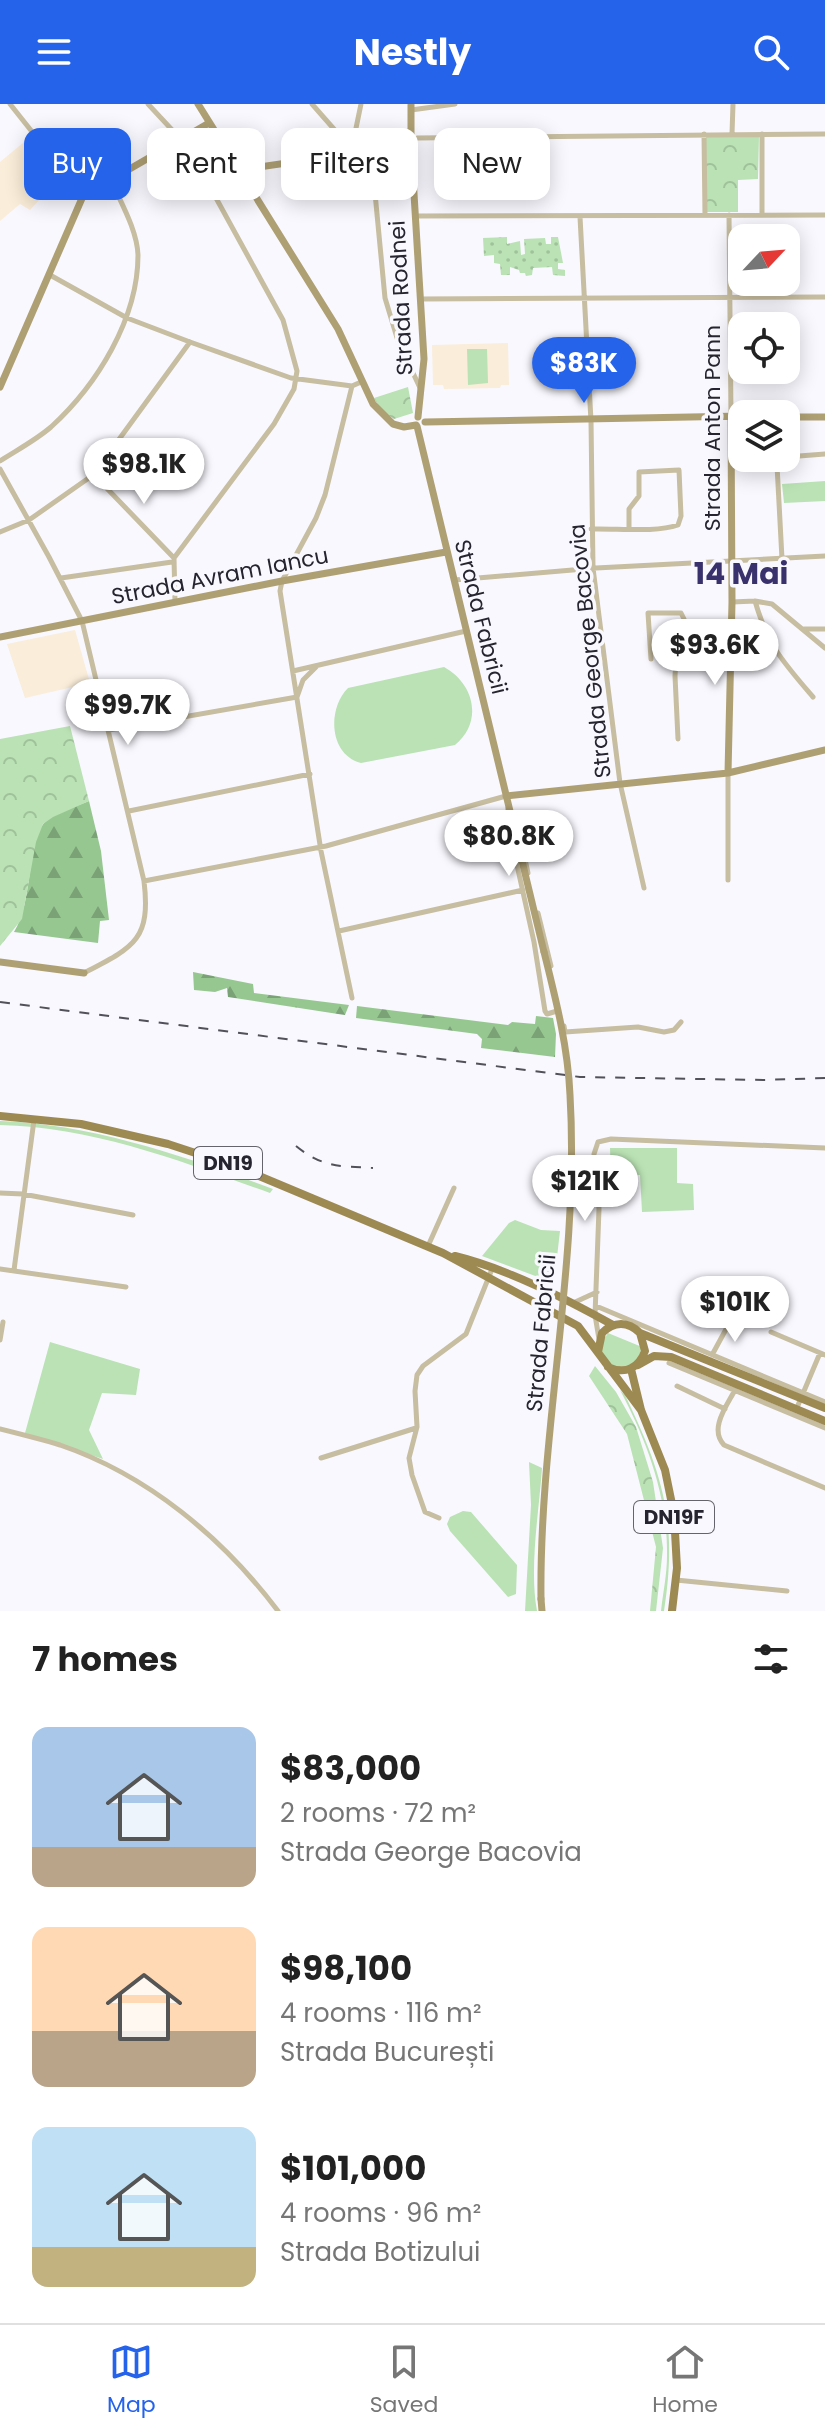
<!DOCTYPE html>
<meta charset="utf-8">
<style>
:root{--surface:#fff;--page:#f2f2f2;--text:#222;--muted:#767676;--line:#e0e0e0;--accent:#2563eb}
body{margin:0;font-family:Poppins,sans-serif;background:var(--page);color:var(--text);height:100vh;display:flex;flex-direction:column;font-size:30px;white-space:nowrap}
*{box-sizing:border-box;margin:0}
p{font-size:26px;color:var(--muted)}
.icon{flex:none;width:44px;height:44px;fill:none;stroke:currentColor;stroke-width:2;stroke-linecap:round;stroke-linejoin:round}
.map{position:relative;height:1507px;overflow:hidden}
.details{display:flex;flex-direction:column;background:var(--surface);flex:1}
.details>*{flex:none}
.guide{position:absolute;left:24px;top:24px;width:778px;height:72px;display:flex;gap:16px}
.needle{width:52px;rotate:64deg}
.tools{position:absolute;left:728px;top:120px;display:grid;gap:16px}
.tools a{display:grid;place-items:center;width:72px;height:72px;border-radius:16px;background:var(--surface);box-shadow:0 4px 20px #0003;font-size:40px}
.price{position:absolute;translate:-50% -68px;padding:0 18px;border-radius:28px;background:#fff;color:#222;font-size:26px;line-height:52px;filter:drop-shadow(0 2px 4px #0008)}
.price::after{content:'';position:absolute;left:50%;top:48px;width:24px;height:18px;margin-left:-12px;background:inherit;clip-path:polygon(0 0,100% 0,50% 100%)}
.price.selected{background:var(--accent);color:#fff}
ul{padding:0;list-style:none}
li{display:flex;align-items:center;gap:24px;height:200px;padding:0 32px}
li span{display:grid;place-items:center;flex:none;width:224px;height:160px;border-radius:16px;color:#555}
li>.icon{margin-inline-start:auto}
span .icon{width:96px;height:96px;fill:#fffc;stroke-width:1}
li b{font-size:34px}
h2{display:flex;justify-content:space-between;align-items:center;height:96px;padding:0 32px;font-size:34px}
.chip{padding:0 28px;border-radius:16px;background:var(--surface);box-shadow:0 4px 20px #0003;font-size:28px;line-height:72px}
.chip.selected{background:var(--accent);color:#fff}
header{display:flex;justify-content:space-between;align-items:center;height:104px;padding:0 32px;background:var(--accent);color:#fff;font-size:36px;font-weight:700}
.tab-bar{display:flex;justify-content:space-around;align-items:center;height:112px;border-top:2px solid var(--line);background:var(--surface);font-size:22px;color:var(--muted)}
.tab-bar a{display:grid;justify-items:center;gap:4px}
.tab-bar .selected{color:var(--accent)}
.map>svg:first-child{display:block}
.education{fill:#faedd9}
.grass{fill:#bae2b4}
.forest{fill:url(#forest-firs)}
.park{fill:url(#park-crowns)}
.garden{fill:url(#garden-dots)}
.lines{fill:none;stroke-linecap:round;stroke-linejoin:round}
.street{stroke:#c7bda0;stroke-width:5}
.secondary{stroke:#afa074;stroke-width:7}
.primary{stroke:#9d8a53;stroke-width:8}
.rail{stroke:#525059;stroke-width:2;stroke-dasharray:10 10;stroke-linecap:butt}
.secondary-bridge{stroke:#afa074;stroke-width:7}
.labels{text-anchor:middle;dominant-baseline:central;stroke-width:7;stroke-linejoin:round;paint-order:stroke}
.shield{fill:#f9f8fe;stroke:#65646c;stroke-width:2}
.shield-label{font-size:20px;font-weight:bold;fill:#26242e}
.street-label{font-size:22px;fill:#26242e;stroke:#f9f8fe}
.district-label{font-size:30px;font-weight:bold;fill:#39316c;stroke:#f9f8fe}
</style>
<header><svg class="icon" aria-label="menu" viewBox="0 0 24 24"><path d="M4 6h16M4 12h16M4 18h16"/></svg>Nestly<svg class="icon" aria-label="search" viewBox="0 0 24 24"><circle cx="10" cy="10" r="6"/><path d="M15 15l6 6"/></svg></header>
<div class="map">
<svg width="825" height="1507" viewBox="0 0 825 1507">
<defs>
<pattern id="forest-firs" width="22" height="20" patternUnits="userSpaceOnUse" patternTransform="scale(2)"><rect width="22" height="20" fill="#97c790"/><path d="M5 1l3.5 6h-7zM16 11l3.5 6h-7z" fill="#7ba176"/></pattern>
<pattern id="park-crowns" width="20" height="18" patternUnits="userSpaceOnUse" patternTransform="scale(2)"><rect width="20" height="18" fill="#bae2b4"/><path d="M2 6a3 3 0 1 1 6 0M12 15a3 3 0 1 1 6 0" fill="none" stroke="#a0c29b"/></pattern>
<pattern id="garden-dots" width="8" height="8" patternUnits="userSpaceOnUse" patternTransform="scale(2)"><rect width="8" height="8" fill="#bae2b4"/><path d="M2 2h.1M6 6h.1" fill="none" stroke="#a0c29b" stroke-width="1.8" stroke-linecap="round"/></pattern>
</defs>
<rect width="100%" height="100%" fill="#f9f8fe"/>
<path class="education" d="M30 33 61 72 30 106 20 100 0 117V58Z
M508 239 509 281H501L500 284 444 285 443 281H433L432 241Z
M75 526 90 579 25 594 7 540Z"/>
<path class="grass" d="M467 245H487L488 279 468 281Z
M825 377V397L784 399 782 380Z
M444 563C475 580 483 618 455 641L361 659C329 651 327 605 348 584Z
M0 1017C92 1020 187 1053 273 1085L270 1089C183 1058 94 1023 0 1021Z
M610 1044H677V1079L693 1080 694 1106 642 1108 640 1071 611 1072Z
M515 1116 541 1126 560 1127 554 1179 482 1152 509 1119Z
M608 1229 642 1243 636 1260 614 1264 603 1254 601 1240Z
M50 1238 140 1265 136 1291 102 1289 89 1326 103 1355 25 1329Z
M620 1286 625 1291C663 1370 678 1418 664 1507H661C663 1489 667 1470 667 1452 668 1393 647 1337 620 1286Z
M529 1358 542 1364C539 1408 529 1464 537 1507H525L531 1401Z
M463 1407 471 1408 517 1461 516 1490 508 1493 450 1427 447 1420 450 1413Z"/>
<path class="forest" d="M89 697 101 747 109 816 100 817 98 839 14 828C33 798 27 739 44 719 54 708 75 703 89 697Z
M193 868 253 880 254 889 349 901 345 911 338 910 228 893 227 884 215 888 194 886Z
M357 902 508 921 512 918 535 920 536 912 553 914 556 930 555 953 481 944 482 935 477 930 356 914Z"/>
<path class="park" d="M706 32H759L758 75 738 76V108H706Z
M408 283 413 309 394 315 381 306 374 294Z
M70 622 89 697 53 713 43 720 36 738 22 815 0 842V635Z
M595 1262 616 1288 636 1323 653 1378 663 1444 656 1507H650L656 1443 627 1330 589 1272Z"/>
<path class="garden" d="M507 133V140L520 137 521 151 525 150 524 135 545 134 546 140H551V133H558L563 159H558V165L565 166V172L553 171 552 163 533 164 532 171 526 172 525 169H520L519 166 510 163V171H501L500 160 494 159V151L484 152 483 134Z"/>
<g class="lines">
<path class="street" d="M10 0 83 92
M148 0 188 43 283 216 297 267 294 285 274 320 174 454 175 498
M312 0 355 49
M411 6 455 0
M704 30 705 111
M732 30 733 0
M762 30V111
M417 34 825 30
M371 47 385 194 398 237 421 286
M356 48 355 29 361 0
M729 111 731 312
M416 112 825 111
M580 113 591 317 593 464 620 679 644 784
M50 171 127 214 190 238 291 274 352 282 361 278
M421 195 825 193
M786 353 825 350
M782 354 777 361 782 455
M0 357C17 346 36 336 51 323 97 281 138 215 138 151 137 126 121 99 111 76
M0 365 49 453 82 517 144 777C151 836 134 843 84 869
M94 371 174 454
M591 425C616 424 655 429 678 421L681 412 679 366 639 368V392L629 405V424
M0 428 29 416 93 371 190 238
M61 474 172 458
M454 476 596 464 825 452
M755 497C768 542 783 558 813 593
M732 498 755 497 772 500 825 544
M804 525H825
M684 544H731
M651 555 648 509H681L684 515V544L676 555 675 572 678 635
M293 567 466 527
M109 626 297 593 303 576 316 563
M508 704 507 716 534 838 545 907 547 910 557 907
M129 707 310 670
M512 709 516 714 528 769
M728 776V669
M144 777 326 742 506 692
M538 809 551 862
M339 827 523 786
M352 894 321 747 280 487 282 477 316 414 325 391 352 282
M564 922 565 928 638 923 664 928 674 926 681 918
M0 1089 23 1090 133 1111
M428 1142 454 1084
M0 1165 126 1183
M14 1166 34 1016
M573 1199 597 1188
M596 1202 825 1298
M771 1228 825 1251
M599 1235 595 1211 599 1105 594 1050 598 1038 611 1035 825 1044
M0 1236 3 1218
M712 1251 737 1205 742 1204 763 1210
M669 1259 825 1324
M677 1282 725 1305
M735 1286C726 1303 709 1325 724 1341L825 1384
M796 1306 820 1249
M0 1325C20 1330 40 1335 60 1341 148 1371 223 1434 278 1507
M321 1354 416 1324
M439 1414 425 1408 412 1371 409 1354 417 1323 415 1287 417 1271 423 1262 466 1230 492 1165
M676 1476 787 1487"/>
<path class="secondary" d="M198 0 338 225 373 300 393 320 404 323 416 321
M411 0V30L407 35 411 40 424 255 418 313
M377 46 411 52
M238 66 356 49 408 36
M0 283 83 92 209 19
M786 313H825
M425 318 742 312
M417 322 544 848
M0 533 282 477 446 448
M728 669 732 498 731 312
M506 692 728 669 825 646
M0 858 84 869
M541 1495 542 1507"/>
<path class="primary" d="M0 1012 81 1020 168 1040 235 1062 443 1149 578 1222 641 1306
M455 1152C508 1165 566 1195 613 1221
M640 1229 825 1304
M598 1248 602 1229C614 1217 628 1217 640 1229L645 1247C639 1264 625 1271 608 1263
M638 1261 654 1252 671 1253 825 1317
M631 1265 641 1306 665 1366 674 1410 677 1464 672 1507"/>
<path class="rail" d="M0 898 580 973 763 976 825 974
M296 1042C323 1064 340 1062 373 1064"/>
<path class="secondary-bridge" d="M541 1495C539 1327 580 1160 570 991 568 943 556 896 544 848"/>
</g>
<g class="labels">
<g class="shield">
<rect x="194" y="1043" width="68" height="32" rx="6"/>
<rect x="634" y="1397" width="80" height="32" rx="6"/>
</g>
<g class="shield-label">
<text x="228" y="1059">DN19</text>
<text x="674" y="1413">DN19F</text>
</g>
<g class="street-label">
<text transform="translate(401 194) rotate(-93)">Strada Rodnei</text>
<text transform="translate(712 324) rotate(-90)">Strada Anton Pann</text>
<text transform="translate(220 472) rotate(-11)">Strada Avram Iancu</text>
<text transform="translate(481 513) rotate(76)">Strada Fabricii</text>
<text transform="translate(590 547) rotate(-96)">Strada George Bacovia</text>
<text transform="translate(541 1229) rotate(-85)">Strada Fabricii</text>
</g>
<g class="district-label">
<text x="741" y="469">14 Mai</text>
</g>
</g>
</svg>
<div class="tools">
<a><svg class="needle" viewBox="-14 -14 28 28"><path d="M0-13l5 13h-10z" fill="#e53935"/><path d="M0 13l5-13h-10z" fill="#767676"/></svg></a>
<a><svg class="icon" aria-label="locate" viewBox="0 0 24 24"><circle cx="12" cy="12" r="6"/><path d="M12 2v4M12 18v4M2 12h4M18 12h4"/></svg></a>
<a><svg class="icon" aria-label="layers" viewBox="0 0 24 24"><path d="M12 4l9 5-9 5-9-5zM3 14l9 5 9-5"/></svg></a>
</div>
<b class="price selected" style="left:584px;top:301px">$83K</b>
<b class="price" style="left:144px;top:402px">$98.1K</b>
<b class="price" style="left:715px;top:583px">$93.6K</b>
<b class="price" style="left:128px;top:643px">$99.7K</b>
<b class="price" style="left:509px;top:774px">$80.8K</b>
<b class="price" style="left:585px;top:1119px">$121K</b>
<b class="price" style="left:735px;top:1240px">$101K</b>
<div class="guide">
<a class="chip selected">Buy</a>
<a class="chip">Rent</a>
<a class="chip">Filters</a>
<a class="chip">New</a>
</div>
</div>
<section class="details">
<h2>7 homes<svg class="icon" aria-label="filters" viewBox="0 0 24 24"><path d="M4 7h16M4 17h16"/><circle cx="9" cy="7" r="2"/><circle cx="15" cy="17" r="2"/></svg></h2>
<ul>
<li><span style="background:linear-gradient(#a9c7e8 75%,#b9a48a 0)"><svg class="icon" aria-label="home" viewBox="0 0 24 24"><path d="M3 11l9-7 9 7M6 9v11h12V9"/></svg></span><div><b>$83,000</b><p>2 rooms · 72 m²</p><p>Strada George Bacovia</p></div></li>
<li><span style="background:linear-gradient(#ffd9b3 65%,#b9a48a 0)"><svg class="icon" aria-label="home" viewBox="0 0 24 24"><path d="M3 11l9-7 9 7M6 9v11h12V9"/></svg></span><div><b>$98,100</b><p>4 rooms · 116 m²</p><p>Strada București</p></div></li>
<li><span style="background:linear-gradient(#bfe0f5 75%,#c2b280 0)"><svg class="icon" aria-label="home" viewBox="0 0 24 24"><path d="M3 11l9-7 9 7M6 9v11h12V9"/></svg></span><div><b>$101,000</b><p>4 rooms · 96 m²</p><p>Strada Botizului</p></div></li>
</ul>
</section>
<nav class="tab-bar">
<a class="selected"><svg class="icon" aria-label="map" viewBox="0 0 24 24"><path d="M3 6l6-2 6 2 6-2v14l-6 2-6-2-6 2zM9 4v14M15 6v14"/></svg>Map</a>
<a><svg class="icon" aria-label="saved" viewBox="0 0 24 24"><path d="M7 4h10v16l-5-4-5 4z"/></svg>Saved</a>
<a><svg class="icon" aria-label="home" viewBox="0 0 24 24"><path d="M3 11l9-7 9 7M6 9v11h12V9"/></svg>Home</a>
</nav>
